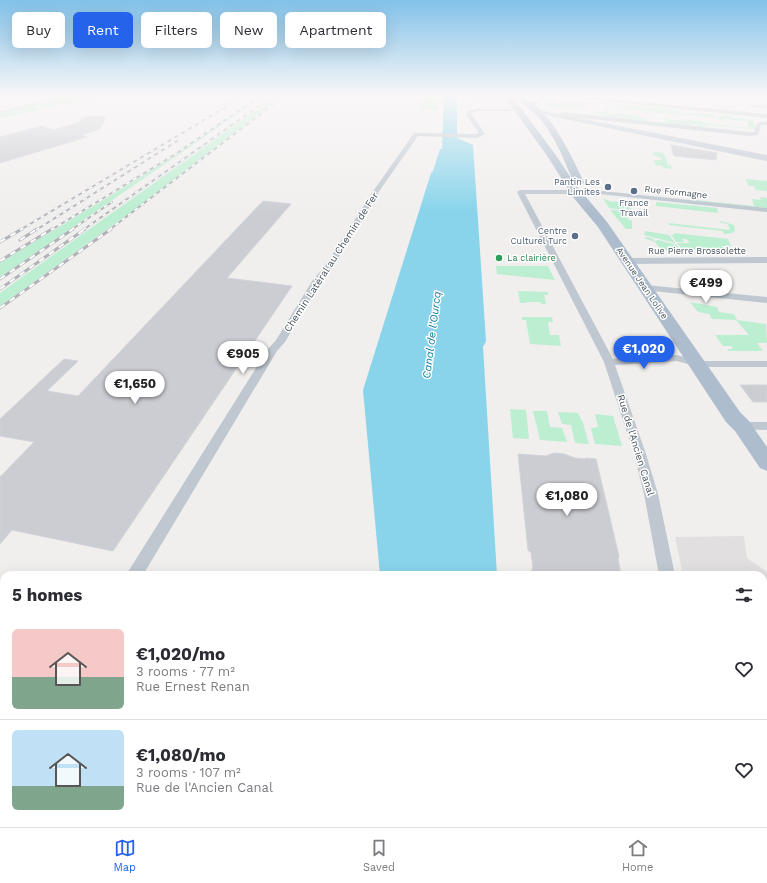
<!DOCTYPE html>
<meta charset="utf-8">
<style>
:root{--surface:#fff;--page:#f7f7f7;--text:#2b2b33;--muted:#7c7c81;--line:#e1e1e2;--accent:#2563eb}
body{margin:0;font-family:"Work Sans",sans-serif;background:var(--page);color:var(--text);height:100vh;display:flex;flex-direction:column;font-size:15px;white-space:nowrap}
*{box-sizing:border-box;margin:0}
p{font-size:13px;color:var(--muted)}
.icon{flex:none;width:22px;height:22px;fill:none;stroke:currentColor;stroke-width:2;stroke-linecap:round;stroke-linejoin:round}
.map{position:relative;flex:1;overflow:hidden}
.drawer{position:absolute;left:0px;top:571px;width:767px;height:256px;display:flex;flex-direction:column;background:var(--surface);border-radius:12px 12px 0 0;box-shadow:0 4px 16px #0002}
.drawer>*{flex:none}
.banner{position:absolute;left:12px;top:12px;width:400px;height:36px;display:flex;gap:8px}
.price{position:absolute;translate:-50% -34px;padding:0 9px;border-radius:14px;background:#fff;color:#222;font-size:13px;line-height:26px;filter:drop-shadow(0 1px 2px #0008)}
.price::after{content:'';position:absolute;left:50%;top:24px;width:12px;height:9px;margin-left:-6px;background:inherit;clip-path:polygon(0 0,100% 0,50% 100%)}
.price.current{background:var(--accent);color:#fff}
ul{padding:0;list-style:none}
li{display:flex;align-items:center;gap:12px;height:100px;padding:0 12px}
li+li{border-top:1px solid var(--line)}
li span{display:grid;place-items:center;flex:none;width:112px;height:80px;border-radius:6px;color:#555}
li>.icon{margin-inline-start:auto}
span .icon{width:48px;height:48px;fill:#fffc;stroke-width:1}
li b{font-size:17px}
h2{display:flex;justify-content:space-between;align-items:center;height:48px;padding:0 12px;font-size:17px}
.pill{padding:0 14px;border-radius:6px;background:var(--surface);box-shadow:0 4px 16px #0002;font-size:14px;line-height:36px}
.pill.current{background:var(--accent);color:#fff}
.menu{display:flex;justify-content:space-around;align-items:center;height:56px;border-top:1px solid var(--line);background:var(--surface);font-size:11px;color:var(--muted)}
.menu a{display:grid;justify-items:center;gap:2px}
.menu .current{color:var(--accent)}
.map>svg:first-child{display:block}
.commercial{fill:#fcf6e7}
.education{fill:#e2dfe0}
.green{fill:#bceed1}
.water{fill:#89d4eb}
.building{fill:#cbcdd3;stroke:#d2d4da}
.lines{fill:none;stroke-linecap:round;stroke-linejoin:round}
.street{fill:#bfc8d0;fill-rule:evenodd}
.secondary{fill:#bfc9d5;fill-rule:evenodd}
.primary{fill:#aebdcd;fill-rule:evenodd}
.rail-far1-casing{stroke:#b0b3b8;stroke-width:2}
.rail-casing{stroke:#b0b3b8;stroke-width:3}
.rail-far1{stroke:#fff;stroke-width:1.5;stroke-dasharray:4;stroke-linecap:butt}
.rail{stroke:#fff;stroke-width:2;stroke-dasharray:6;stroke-linecap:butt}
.service-dot{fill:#5c6f8a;stroke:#fff;stroke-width:1.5}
.leisure-dot{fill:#2e9e5b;stroke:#fff;stroke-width:1.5}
.labels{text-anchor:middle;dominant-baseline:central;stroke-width:3;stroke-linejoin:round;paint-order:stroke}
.far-service-label{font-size:9px;fill:#4e5e75;stroke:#fff;text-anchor:end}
.far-street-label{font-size:9px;fill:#46515b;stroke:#fff}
.far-leisure-label{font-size:9px;fill:#27864d;stroke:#fff;text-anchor:start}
.street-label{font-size:10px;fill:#46515b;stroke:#fff}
.water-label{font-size:11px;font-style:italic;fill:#0d7da0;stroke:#fff}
</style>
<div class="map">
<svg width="767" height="827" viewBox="0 0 767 827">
<rect width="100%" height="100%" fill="#f1eeee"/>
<path class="commercial" d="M469 96H503L507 102H471Z
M4 746V823H243L250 827H0V749Z"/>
<path class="education" d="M744 536 747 558 767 572V694L763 693V575H683L675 537Z"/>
<path class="green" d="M74 96H104L11 116 0 117V113Z
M262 96H264L0 277V263L141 177Z
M276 96H283L144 203 0 306V293Z
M426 96H439L437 110 418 108Z
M547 100 574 103 572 101 603 103 604 101H609L605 102 607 104 617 103 614 102H619L618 106H625L627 103H629V105L640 107 641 104 650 106 644 105V107L668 108V110H677L682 113 713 114 716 115 711 116 724 117V115L732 116V118H746L744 119 754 120 756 129 705 125V129H701V126L697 128V124H693V125H690L666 123 664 125 665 121 667 120 659 117H665V118L673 120 698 121V119L701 120V122L707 123 748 128V121L723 119V120H718V118L700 116V118L699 116 682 114 681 116 663 113 662 114 650 112 649 113H645L647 111 641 110 640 112C636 108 627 111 619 110L627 109V108L596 103 593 105 580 104V105H584L578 107 576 109 538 105 540 104 547 106 543 104 544 102H543Z
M606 109 611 110 607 111V113H622V114L642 116 639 118 648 119 647 121 617 117H612L611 119 608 117 604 118 606 115 588 112H605Z
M653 152 664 153 668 165H671L672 169 663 168V166L655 165 654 160H662L661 158 653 155Z
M745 179 767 181V191L756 190 754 186H749Z
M760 197 767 198V208L697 201 696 200 754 206 752 199 761 200Z
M603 198 609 201 630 203 631 211 609 208Z
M656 202 717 208 718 213 656 206Z
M610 210 628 211V220H632V229H626Z
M721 221 734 225 735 231 732 233 724 234 723 231 669 225 668 223 730 230 728 224 719 222Z
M645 231 669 235 675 243 648 236 644 235Z
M674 233 728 239 731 246H722L724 249H703V250C697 250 691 249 682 249L677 243H690L686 239H682L684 242H676L671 234 674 235Z
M647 237 655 239H653L654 241 658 240 677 245 679 249H672L674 251H662L655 242 644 238Z
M496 266H548L555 280 497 274Z
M518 291 548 292V295H544L546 304H541V302H526V303H520Z
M690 302 717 307 719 312 734 314 737 320 766 324 767 343H757L763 351H729L727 349H733L731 346H723L715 335H749L736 320 712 319 709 314 698 312Z
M522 317H552L553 322H548L550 335H559L561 346 530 344 526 320H522Z
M510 409 526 410 529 439 513 438Z
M533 411H547L550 427 562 428 567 442 540 440Z
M558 412 578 413 583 423 589 444 575 443 571 425 562 424Z
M595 414 613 416 622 446 595 444 591 428 598 427Z
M763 800 767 802V827H742L738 823H763Z
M243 823H358L365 827H250Z"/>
<path class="water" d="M444 96H457V138L473 145 486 341 483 347 497 575H380L363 390 431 173 433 171 440 149H442Z
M398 823H512V827H398Z"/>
<path class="building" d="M93 116 106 117 100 129 81 135 87 137 0 163V137L41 126 53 130 78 123 82 118Z
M671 145 717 153 716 160 674 156Z
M263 201 291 204 227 278 292 286 113 551 12 530 0 544V477L34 442 0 436V419L64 359 78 361 47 391 78 396Z
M740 385H767V402H753Z
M554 453 564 454 575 458 585 459 586 458 596 459 619 556 618 559 621 575H530L533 567 531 553 528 550 518 454 546 456Z"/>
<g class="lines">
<path class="street" d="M66 96H74L0 113V111Z
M565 96H580L767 114V118L567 97Z
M750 104 767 106V108L750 106Z
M476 109H520L522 110 520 111H476L472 113V115L485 134 477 138 418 136 380 190 330 271 322 280 285 342 277 351 143 575H126L268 349 276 340 314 278 323 269 374 190 414 133 476 134 479 133 466 115 468 111Z
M563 112 749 132H754L757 123 767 121V125H761L758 135 749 136 563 116 555 118 552 116Z
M583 189 767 208V212L581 192V190Z
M520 190H569L572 192 569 194H525L613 359 677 355 698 361H767V367H698L677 361 615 365 646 454 658 494 675 575H659L644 494 634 454 604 362 517 192Z
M767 257V263L628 264 624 261 628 258Z
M646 285 767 297V303L643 290 641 288 643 286Z
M742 422H767V430L738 429 736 426 738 423Z
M4 713V734L0 736V715Z
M704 823H734L736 827H706Z"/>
<path class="secondary" d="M541 96H548L532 107H528V105Z
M538 110 767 155V161L536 113V111Z"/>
<path class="primary" d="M504 96H512L555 154 573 181C564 160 556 138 541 120 533 111 522 105 515 96 545 96 573 159 584 182L583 184H575L607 222 740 412 749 421 767 447V471L760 468 735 431 726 422 598 227 573 197 548 157Z"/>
<defs>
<path id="rail-far1" d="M20 230 244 96
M36 230 177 141
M51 230 174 155 260 96
M71 230 112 202
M83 230 273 96
M109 230 284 96"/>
<path id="rail" d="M20 240 37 229
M0 242 22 229
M0 261 52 229
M0 279 73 229
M0 289 85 229
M0 308 111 229"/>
</defs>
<use href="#rail-far1" class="rail-far1-casing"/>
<use href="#rail" class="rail-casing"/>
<use href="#rail-far1" class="rail-far1"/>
<use href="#rail" class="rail"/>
</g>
<linearGradient id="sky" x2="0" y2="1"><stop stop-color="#82c1e9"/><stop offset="0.45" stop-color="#f9f7f7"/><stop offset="1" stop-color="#f9f7f7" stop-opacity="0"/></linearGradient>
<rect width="767" height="212" fill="url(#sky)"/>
<g class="service-dot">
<circle cx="608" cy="187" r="4"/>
<circle cx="634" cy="191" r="4"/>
<circle cx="575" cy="236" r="4"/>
</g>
<circle class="leisure-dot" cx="499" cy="258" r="4"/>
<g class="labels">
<g class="far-service-label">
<text x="600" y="182">Pantin Les<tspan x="600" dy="10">Limites</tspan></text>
<text x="634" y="203" text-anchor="middle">France<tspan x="634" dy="10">Travail</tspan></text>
<text x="567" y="231">Centre<tspan x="567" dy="10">Culturel Turc</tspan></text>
</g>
<g class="far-street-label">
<text transform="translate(676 192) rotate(6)">Rue Formagne</text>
<text x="697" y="251">Rue Pierre Brossolette</text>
<text transform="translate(642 283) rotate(56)">Avenue Jean Lolive</text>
</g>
<g class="far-leisure-label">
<text x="507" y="258">La clairière</text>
</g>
<g class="street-label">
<text transform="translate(331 262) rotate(-57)">Chemin Latéral au Chemin de Fer</text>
<text transform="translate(636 445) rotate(73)">Rue de l'Ancien Canal</text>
</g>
<g class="water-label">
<text transform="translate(432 335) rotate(-83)">Canal de l'Ourcq</text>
</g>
</g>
</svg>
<b class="price" style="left:706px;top:304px">€499</b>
<b class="price current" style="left:644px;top:370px">€1,020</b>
<b class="price" style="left:243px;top:375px">€905</b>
<b class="price" style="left:135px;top:405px">€1,650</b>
<b class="price" style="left:567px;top:517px">€1,080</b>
<div class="banner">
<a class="pill">Buy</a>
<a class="pill current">Rent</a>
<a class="pill">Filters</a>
<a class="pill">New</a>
<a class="pill">Apartment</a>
</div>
<section class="drawer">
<h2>5 homes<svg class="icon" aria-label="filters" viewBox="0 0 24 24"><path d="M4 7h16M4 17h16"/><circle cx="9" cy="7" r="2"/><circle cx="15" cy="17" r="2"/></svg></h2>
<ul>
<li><span style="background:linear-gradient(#f6c9c9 60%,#7fa58c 0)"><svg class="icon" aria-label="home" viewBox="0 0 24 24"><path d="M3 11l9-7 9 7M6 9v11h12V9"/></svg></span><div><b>€1,020/mo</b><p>3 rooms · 77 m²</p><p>Rue Ernest Renan</p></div><svg class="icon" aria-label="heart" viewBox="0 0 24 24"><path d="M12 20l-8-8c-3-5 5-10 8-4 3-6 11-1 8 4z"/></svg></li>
<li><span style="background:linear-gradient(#bfe0f5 70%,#7fa58c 0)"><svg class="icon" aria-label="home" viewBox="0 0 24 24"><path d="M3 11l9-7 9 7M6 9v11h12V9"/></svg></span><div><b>€1,080/mo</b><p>3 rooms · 107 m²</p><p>Rue de l'Ancien Canal</p></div><svg class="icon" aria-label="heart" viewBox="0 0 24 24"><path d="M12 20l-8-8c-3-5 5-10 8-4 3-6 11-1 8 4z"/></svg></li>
</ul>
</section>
</div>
<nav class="menu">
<a class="current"><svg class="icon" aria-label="map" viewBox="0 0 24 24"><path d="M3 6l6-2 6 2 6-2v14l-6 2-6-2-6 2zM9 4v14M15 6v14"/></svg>Map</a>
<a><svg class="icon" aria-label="saved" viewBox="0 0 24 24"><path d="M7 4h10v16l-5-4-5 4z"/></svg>Saved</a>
<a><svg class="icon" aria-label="home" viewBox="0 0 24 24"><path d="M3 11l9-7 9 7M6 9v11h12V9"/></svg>Home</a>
</nav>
